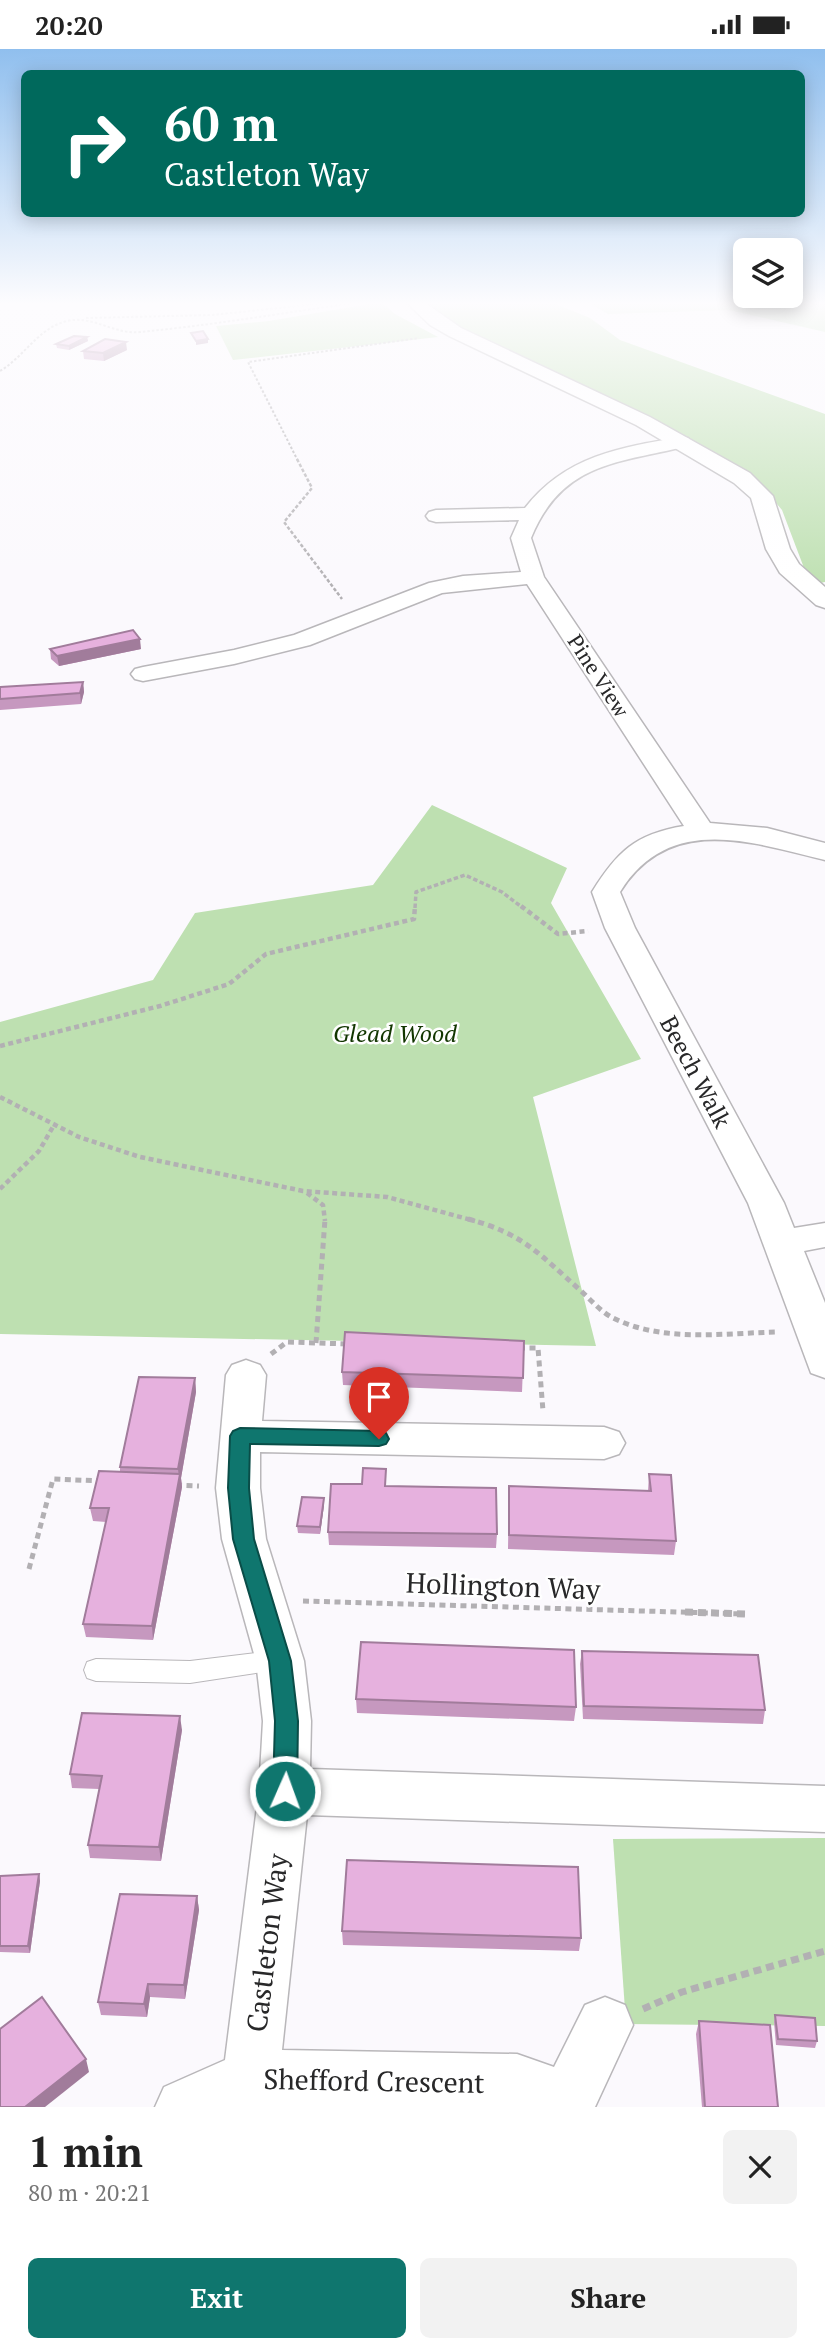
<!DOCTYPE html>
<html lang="en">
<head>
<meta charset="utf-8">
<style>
	:root { --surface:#fff; --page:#f2f2f2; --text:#222; --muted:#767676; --accent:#0f766e }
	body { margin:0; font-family:"PT Serif",serif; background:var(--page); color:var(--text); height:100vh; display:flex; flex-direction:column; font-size:26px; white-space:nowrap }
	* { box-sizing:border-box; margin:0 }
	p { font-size:23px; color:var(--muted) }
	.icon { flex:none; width:38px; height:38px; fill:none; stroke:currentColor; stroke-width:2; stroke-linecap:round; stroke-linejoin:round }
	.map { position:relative; height:2058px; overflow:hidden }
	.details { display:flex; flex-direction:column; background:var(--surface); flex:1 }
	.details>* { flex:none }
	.hud { position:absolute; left:21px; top:21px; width:784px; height:147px; border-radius:10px; box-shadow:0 4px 18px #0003; background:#00695c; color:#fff; overflow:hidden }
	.tools { position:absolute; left:733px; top:189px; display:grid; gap:14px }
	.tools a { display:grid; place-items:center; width:70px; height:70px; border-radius:10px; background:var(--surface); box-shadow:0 4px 18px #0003; font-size:35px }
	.pin { position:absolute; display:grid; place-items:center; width:60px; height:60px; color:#fff; margin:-72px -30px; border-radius:50% 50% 50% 0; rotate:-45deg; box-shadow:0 0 7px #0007 }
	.pin .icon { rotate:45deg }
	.me { position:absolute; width:77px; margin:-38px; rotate:2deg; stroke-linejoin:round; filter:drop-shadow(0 0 5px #0008) }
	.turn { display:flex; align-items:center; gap:24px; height:147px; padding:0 28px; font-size:32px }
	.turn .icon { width:91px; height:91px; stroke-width:2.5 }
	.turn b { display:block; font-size:49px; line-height:60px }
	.round { display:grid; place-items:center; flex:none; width:74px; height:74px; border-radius:10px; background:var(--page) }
	.headline { display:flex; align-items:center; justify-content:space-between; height:119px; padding:0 28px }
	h1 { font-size:42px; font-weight:800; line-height:52px }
	.action { display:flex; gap:14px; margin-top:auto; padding:14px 28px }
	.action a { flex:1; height:80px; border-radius:10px; background:var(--accent); color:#fff; font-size:28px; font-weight:800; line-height:80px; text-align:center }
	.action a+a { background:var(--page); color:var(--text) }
	.status { display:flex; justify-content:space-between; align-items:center; height:49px; padding:0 35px; background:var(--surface); direction:ltr }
	.status svg { height:19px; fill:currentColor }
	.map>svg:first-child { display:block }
	.green { fill:#bee0b1 }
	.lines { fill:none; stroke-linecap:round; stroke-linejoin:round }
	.service-casing { stroke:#b9b7ba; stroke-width:2 }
	.minor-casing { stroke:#b9b7ba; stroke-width:3 }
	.primary-casing { stroke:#b9b7ba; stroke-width:3 }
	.path-far5 { stroke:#b2b0b3; stroke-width:2; stroke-dasharray:2.5 2; stroke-linecap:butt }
	.path-far4 { stroke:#b2b0b3; stroke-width:2.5; stroke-dasharray:3.5 2; stroke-linecap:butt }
	.path-far3 { stroke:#b2b0b3; stroke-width:3.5; stroke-dasharray:4.5 2.5; stroke-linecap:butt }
	.path-far2 { stroke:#b2b0b3; stroke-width:4.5; stroke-dasharray:5 3.5; stroke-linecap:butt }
	.path-far1 { stroke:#b2b0b3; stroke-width:5; stroke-dasharray:6 4.5; stroke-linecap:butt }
	.path { stroke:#b2b0b3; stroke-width:7; stroke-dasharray:8 5; stroke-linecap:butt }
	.service { fill:#fff; fill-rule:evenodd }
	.minor { fill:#fff; fill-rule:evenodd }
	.primary { fill:#fff; fill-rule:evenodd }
	.wall { fill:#c698bf }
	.shaded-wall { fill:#a17c9b }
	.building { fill:#e6b1de; stroke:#a17c9b; stroke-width:2 }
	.route { fill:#0f766e; stroke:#0a4d48; stroke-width:2 }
	.labels { text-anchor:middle; stroke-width:5; stroke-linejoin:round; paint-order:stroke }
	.far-street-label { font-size:21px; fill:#282829; stroke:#fff }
	.park-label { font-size:24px; font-style:italic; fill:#123600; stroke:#fff }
	.street-label { font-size:24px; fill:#282829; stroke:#fff }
	.near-street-label { font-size:28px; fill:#282829; stroke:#fff }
</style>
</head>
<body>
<div class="status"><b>20:20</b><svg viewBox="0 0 49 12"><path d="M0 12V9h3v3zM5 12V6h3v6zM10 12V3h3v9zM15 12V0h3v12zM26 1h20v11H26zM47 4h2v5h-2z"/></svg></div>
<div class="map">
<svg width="825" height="2058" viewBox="0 0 825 2058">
	<rect width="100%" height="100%" fill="#fbf9fd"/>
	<g class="green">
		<path d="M381,253L395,265L438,288L233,311L216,277L269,272Z"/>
		<path d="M420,253H551L590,269L620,291L825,365V533L820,534L804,519L782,461L754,428L717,405L442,273Z"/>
		<path d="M587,253H825V283L729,261L608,265Z"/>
		<path d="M432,756L567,819L551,854L641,1010L533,1048L596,1297L0,1285V973L153,931L195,864L373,836Z"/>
		<path d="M825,1789V1977L626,1975L613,1790Z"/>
	</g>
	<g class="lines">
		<defs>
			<path id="service" d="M280,1601L289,1605L292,1612L289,1619L190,1634L96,1632L87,1629L84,1621L87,1613L96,1610L190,1612Z"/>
			<g id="minor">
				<path d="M682,388L688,389L691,393L688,397C618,414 562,413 531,489L544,528L710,774L767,779L825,794V811C751,793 669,764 620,843L635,879L784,1154L794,1179L825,1174V1198L804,1202L825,1254V1329L811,1324L748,1154L605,879L592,843C617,803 635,785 684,777L527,535L442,544L310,596L234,615L143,632L135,630L131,625L135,620L143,618L234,601L294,586L429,534L463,527L521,523L511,489L519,471L436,473L429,471L426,467L429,463L436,461L525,459C565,407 621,398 682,388Z"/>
				<path d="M246,1311L260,1316L266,1326L262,1372L604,1378L619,1383L625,1394L619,1405L604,1410L260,1403V1439L266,1490L304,1612L311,1672L310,1720L825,1737V1783L307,1766L282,2001L517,2005L554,2018L585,1956L605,1948L625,1956L633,1976L595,2058H155L164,2038L225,2011L259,1742L263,1672L256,1612L222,1490L216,1439L226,1326L232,1316Z"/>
			</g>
			<path id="primary" d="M406,253H424L461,279L650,368L750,424L773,447L790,500L799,515L825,538V559L816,556L780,524L766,500L751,449L734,434L636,376L449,287L430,276Z"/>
		</defs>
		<use href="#service" class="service-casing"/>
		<use href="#minor" class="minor-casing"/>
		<use href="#primary" class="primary-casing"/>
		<g class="path-far5">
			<path d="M86,269L212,266L335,253"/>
			<path d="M0,322C24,308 38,279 67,272C93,266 115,286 140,283C214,276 288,263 362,253"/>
			<path d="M298,412L248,313L419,289"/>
		</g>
		<path class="path-far4" d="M297,410L312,439L284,473L342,550"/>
		<path class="path-far3" d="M415,859L416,843L465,826L502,843L523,859"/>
		<g class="path-far2">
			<path d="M521,857L558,885L588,882"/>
			<path d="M0,997L160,957L229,935L266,905L414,870L415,857"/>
			<path d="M0,1048L79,1088L140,1108L303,1142L387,1148L475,1172"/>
			<path d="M0,1140L39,1102L54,1076"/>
			<path d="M307,1144L323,1156L325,1172"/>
		</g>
		<g class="path-far1">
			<path d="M468,1170C524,1185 539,1205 580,1241C590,1250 601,1263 613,1269C664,1294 723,1284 778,1283"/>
			<path d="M316,1294L325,1170"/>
			<path d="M519,1299H538L543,1362"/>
			<path d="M271,1305L287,1293L349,1295"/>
			<path d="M176,1436L199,1437"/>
			<path d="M29,1520L53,1430L101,1432"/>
			<path d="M303,1552L745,1565"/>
		</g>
		<g class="path">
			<path d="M685,1563L745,1565"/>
			<path d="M643,1960L682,1943L825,1902"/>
		</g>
		<use href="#service" class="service"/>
		<use href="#minor" class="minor"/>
		<use href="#primary" class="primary"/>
	</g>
	<g class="wall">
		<path d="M87,288L88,292L69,301L57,299L56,295Z"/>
		<path d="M127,301L104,312L84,310L83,302Z"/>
		<path d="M50,600H141L59,617L51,610Z"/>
		<path d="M83,633L84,643L81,655L0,661V638Z"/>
		<path d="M524,1292L522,1343L343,1336L342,1323Z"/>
		<path d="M195,1329L196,1343L181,1429L182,1438L153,1591L86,1588L83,1575L106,1473L93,1472L90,1459L120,1423V1418Z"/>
		<path d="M649,1425L676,1492L674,1506L508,1500L509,1437L648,1442Z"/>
		<path d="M386,1437L497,1485L496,1499L329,1496L328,1483Z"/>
		<path d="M324,1449V1456L320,1485L298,1484L297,1477Z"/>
		<path d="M582,1602L765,1661L763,1675L583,1670L580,1615Z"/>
		<path d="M356,1650L576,1658L574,1672L357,1664Z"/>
		<path d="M182,1681L161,1812L90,1809L88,1796L99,1740L72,1739L70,1725Z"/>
		<path d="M39,1825L40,1832L30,1904L0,1903V1827Z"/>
		<path d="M197,1847L199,1861L185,1950L150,1948L147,1968L101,1966L98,1953Z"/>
		<path d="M342,1882L581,1889L579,1902L343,1896Z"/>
		<path d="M775,1966L817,1992L815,1999L776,1996L774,1973Z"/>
		<path d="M699,1972L778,2058H702L696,1985Z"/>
	</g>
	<g class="shaded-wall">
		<path d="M87,288L88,292L69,301V297Z"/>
		<path d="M208,290V294L196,296V292Z"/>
		<path d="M126,293L127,301L104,312L103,304Z"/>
		<path d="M140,590L141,600L59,617L57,607Z"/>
		<path d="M83,633L84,643L81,655L80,644Z"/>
		<path d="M195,1329L196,1343L181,1429L182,1438L153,1591L152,1577L179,1429L178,1420Z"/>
		<path d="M324,1449V1456L320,1485V1478Z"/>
		<path d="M180,1667L182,1681L161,1812L159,1798Z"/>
		<path d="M39,1825L40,1832L30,1904L28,1897Z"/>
		<path d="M197,1847L199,1861L185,1950L184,1936Z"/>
		<path d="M148,1935L150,1948L147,1968L144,1955Z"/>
		<path d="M86,2010L89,2023L45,2058H25Z"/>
	</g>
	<g class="building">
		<path d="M203,282L208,290L196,292L191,284Z"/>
		<path d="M74,287L87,288L69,297L56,295Z"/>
		<path d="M105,290L126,293L103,304L83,302Z"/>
		<path d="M133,581L140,590L57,607L50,600Z"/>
		<path d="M83,633L80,644L0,650V638Z"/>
		<path d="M345,1283L524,1292L523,1329L342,1323Z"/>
		<path d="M139,1328L195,1329L178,1420L120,1418Z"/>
		<path d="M363,1419L386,1420L385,1437L496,1439L497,1485L328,1483L331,1435H362Z"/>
		<path d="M99,1422L180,1425L152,1577L83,1575L109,1459H90Z"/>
		<path d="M649,1425L671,1426L676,1492L509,1486V1437L651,1442Z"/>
		<path d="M302,1448L324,1449L320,1478L297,1477Z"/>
		<path d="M361,1593L574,1601L576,1658L356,1650Z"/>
		<path d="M582,1602L758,1606L765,1661L584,1657Z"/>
		<path d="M82,1664L180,1667L159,1798L88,1796L102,1727L70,1725Z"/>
		<path d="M347,1811L578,1818L581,1889L342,1882Z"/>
		<path d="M39,1825L28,1897H0V1827Z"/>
		<path d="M120,1845L197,1847L184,1936L148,1935L144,1955L98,1953Z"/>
		<path d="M42,1948L86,2010L25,2058H0V1980Z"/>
		<path d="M775,1966L815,1969L817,1992L778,1990Z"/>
		<path d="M699,1972L770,1976L778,2058H705Z"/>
	</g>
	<linearGradient id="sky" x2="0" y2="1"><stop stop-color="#90bfee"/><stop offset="0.47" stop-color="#fdfcfe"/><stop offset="1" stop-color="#fdfcfe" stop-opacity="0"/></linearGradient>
	<rect width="825" height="541" fill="url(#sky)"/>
	<path class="route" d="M240,1379L379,1382L386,1384L389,1390L386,1395L379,1397L250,1395L249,1439L254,1490L291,1612L298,1672L297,1742L293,1750L285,1753L276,1750L273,1742L275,1672L269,1612L233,1490L228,1439L230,1387L233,1382Z"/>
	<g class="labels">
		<g class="far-street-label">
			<text transform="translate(598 627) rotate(57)" y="7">Pine View</text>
		</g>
		<g class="park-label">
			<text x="395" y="993">Glead Wood</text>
		</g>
		<g class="street-label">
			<text transform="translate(695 1023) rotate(62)" y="8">Beech Walk</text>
		</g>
		<g class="near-street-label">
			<text transform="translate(503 1537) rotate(2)" y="10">Hollington Way</text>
			<text transform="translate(267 1894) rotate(-83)" y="10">Castleton Way</text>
			<text transform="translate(374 2032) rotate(1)" y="10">Shefford Crescent</text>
		</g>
	</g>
</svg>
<div class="tools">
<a><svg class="icon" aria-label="layers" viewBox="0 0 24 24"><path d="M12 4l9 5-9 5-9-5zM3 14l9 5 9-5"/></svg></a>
</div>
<div class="pin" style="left:379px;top:1390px;background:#d93025"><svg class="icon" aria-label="arrive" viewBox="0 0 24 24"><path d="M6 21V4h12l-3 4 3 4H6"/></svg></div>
<svg class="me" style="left:285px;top:1742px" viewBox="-20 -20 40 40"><circle r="17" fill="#0f766e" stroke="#fff" stroke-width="3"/><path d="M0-11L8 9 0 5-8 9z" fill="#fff"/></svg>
<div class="hud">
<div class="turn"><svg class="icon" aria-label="right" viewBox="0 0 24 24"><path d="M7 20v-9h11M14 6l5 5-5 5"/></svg><div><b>60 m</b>Castleton Way</div></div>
</div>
</div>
<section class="details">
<div class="headline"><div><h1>1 min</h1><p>80 m · 20:21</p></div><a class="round"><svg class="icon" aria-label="close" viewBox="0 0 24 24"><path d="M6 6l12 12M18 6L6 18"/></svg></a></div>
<div class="action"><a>Exit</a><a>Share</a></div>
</section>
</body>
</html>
